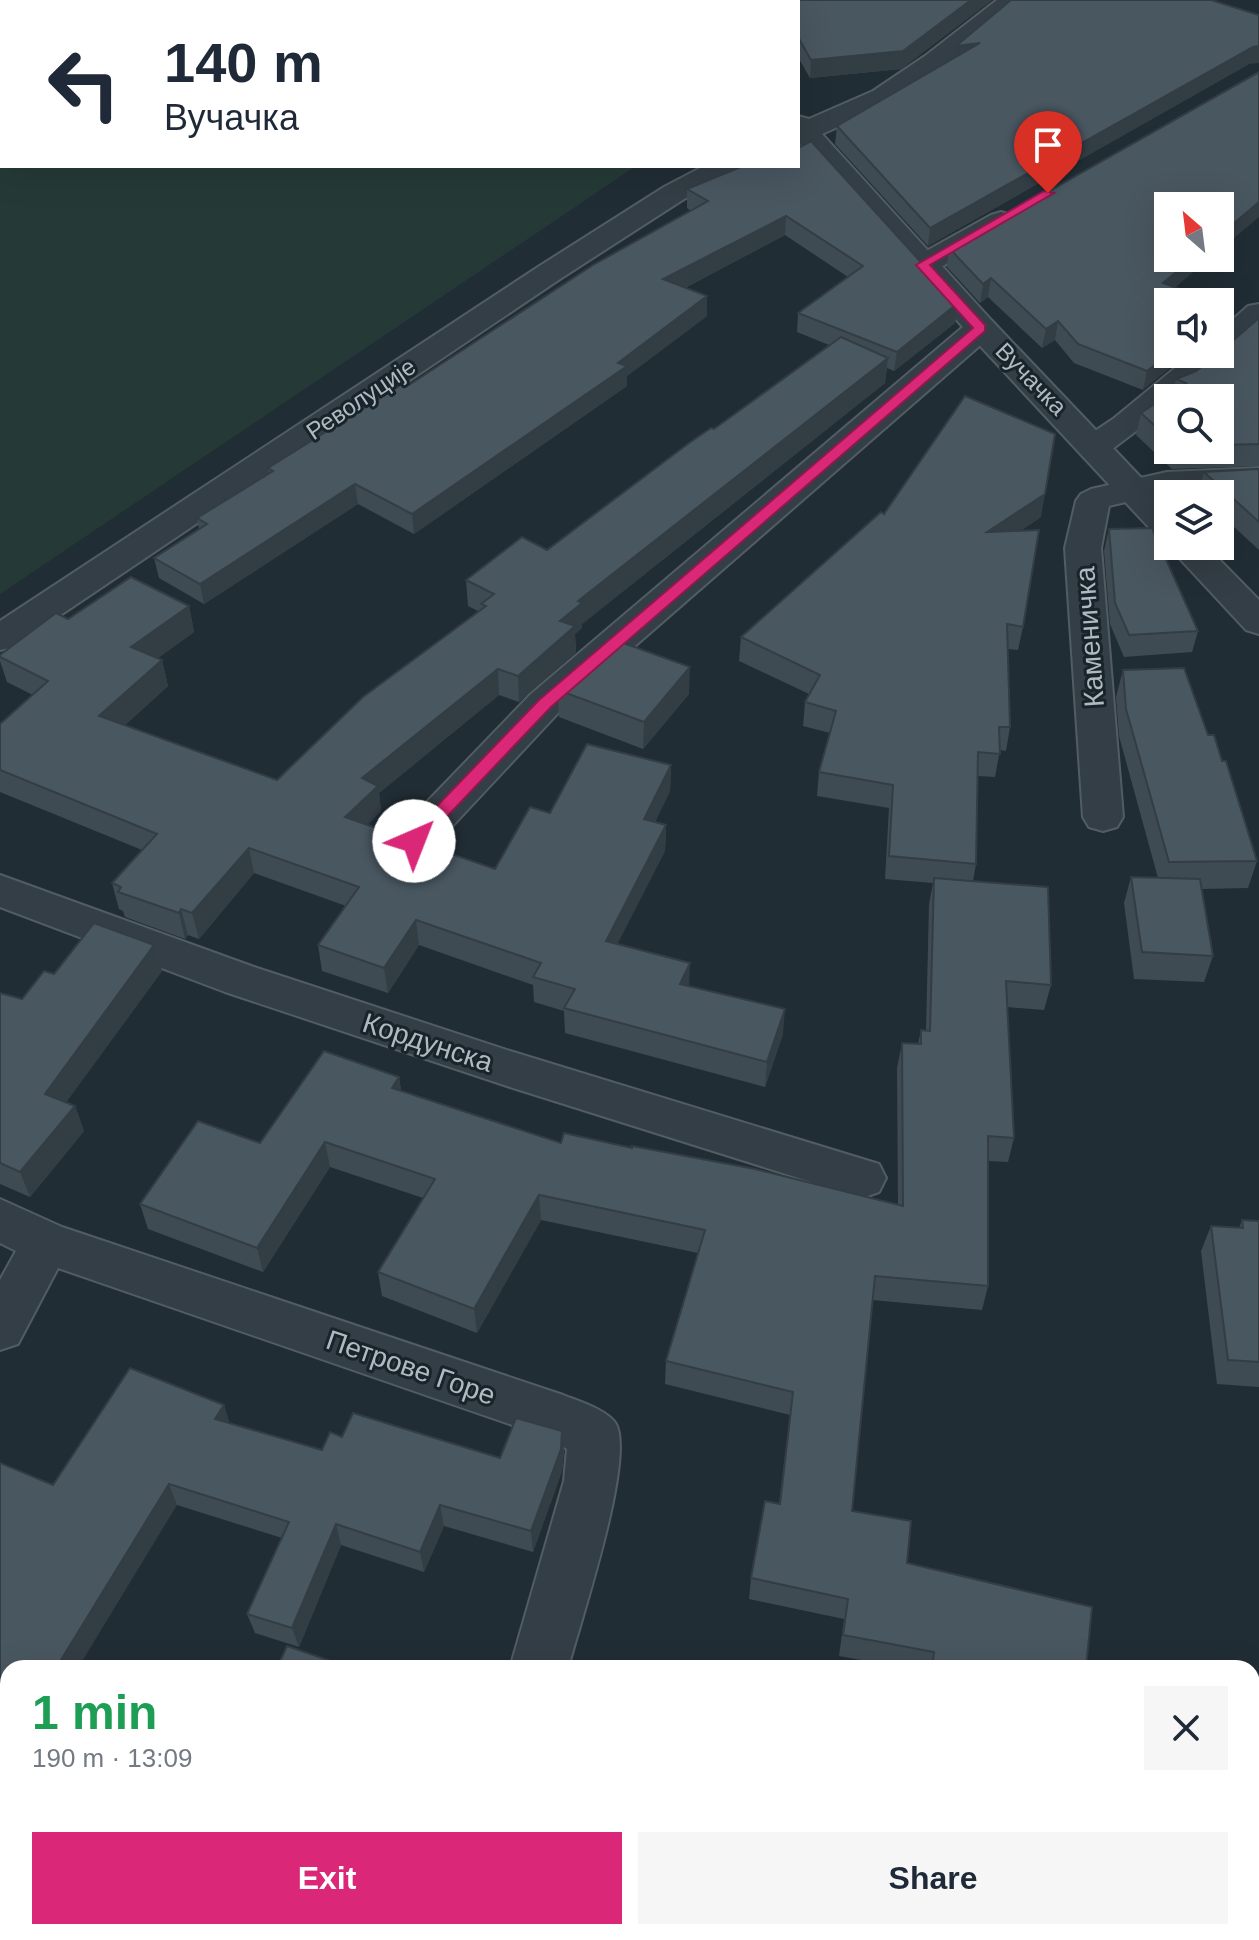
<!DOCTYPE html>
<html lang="en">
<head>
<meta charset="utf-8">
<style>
	:root { --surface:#fff; --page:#f6f6f7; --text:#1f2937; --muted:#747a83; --accent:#db2777 }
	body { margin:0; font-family:Arial,sans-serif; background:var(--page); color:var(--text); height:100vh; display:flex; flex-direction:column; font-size:30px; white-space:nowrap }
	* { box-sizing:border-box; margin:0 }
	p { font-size:26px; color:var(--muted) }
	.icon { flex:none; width:44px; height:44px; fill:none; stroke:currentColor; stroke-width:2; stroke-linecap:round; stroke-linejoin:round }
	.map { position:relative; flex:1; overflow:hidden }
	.panel { position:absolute; left:0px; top:1660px; width:1260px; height:280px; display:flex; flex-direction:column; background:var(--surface); border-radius:24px 24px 0 0; box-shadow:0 8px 32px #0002 }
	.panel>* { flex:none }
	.banner { position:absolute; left:0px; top:0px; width:800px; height:168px; box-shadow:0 8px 32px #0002; background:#fff; color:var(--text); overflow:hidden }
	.needle { width:52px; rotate:332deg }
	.controls { position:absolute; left:1154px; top:192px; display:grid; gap:16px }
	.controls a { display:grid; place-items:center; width:80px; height:80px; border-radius:0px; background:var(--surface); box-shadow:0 8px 32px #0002; font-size:40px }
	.pin { position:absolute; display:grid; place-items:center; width:68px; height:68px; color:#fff; margin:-82px -34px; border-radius:50% 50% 50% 0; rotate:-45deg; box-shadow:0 0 8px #0007 }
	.pin .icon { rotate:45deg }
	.me { position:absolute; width:88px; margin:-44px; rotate:44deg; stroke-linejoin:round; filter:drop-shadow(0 0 6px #0008) }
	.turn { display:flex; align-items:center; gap:28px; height:168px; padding:0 32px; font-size:36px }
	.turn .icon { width:104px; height:104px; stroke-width:2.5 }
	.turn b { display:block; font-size:56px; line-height:68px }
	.round { display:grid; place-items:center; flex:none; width:84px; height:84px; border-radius:0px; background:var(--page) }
	.headline { display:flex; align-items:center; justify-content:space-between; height:136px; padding:0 32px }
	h1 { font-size:48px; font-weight:700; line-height:60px; color:#1e9e55 }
	.primary-button { display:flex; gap:16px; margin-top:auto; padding:16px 32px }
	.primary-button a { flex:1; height:92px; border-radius:0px; background:var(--accent); color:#fff; font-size:32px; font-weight:700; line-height:92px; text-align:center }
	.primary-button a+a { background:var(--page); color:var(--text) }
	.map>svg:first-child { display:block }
	.green { fill:#253a37 }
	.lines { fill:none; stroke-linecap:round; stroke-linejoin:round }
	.minor-casing { stroke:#515c63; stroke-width:4 }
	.tertiary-casing { stroke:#515c63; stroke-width:4 }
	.minor { fill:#343e46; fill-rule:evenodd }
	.tertiary { fill:#343e46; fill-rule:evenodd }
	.wall { fill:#3f4b53; fill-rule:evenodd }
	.shaded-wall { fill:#333d44 }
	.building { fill:#495761; stroke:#333d44; stroke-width:2 }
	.route { fill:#db2777; stroke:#8e194d; stroke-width:2 }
	.labels { text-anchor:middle; stroke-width:6; stroke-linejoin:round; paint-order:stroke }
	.far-street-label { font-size:24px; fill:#aeb9c2; stroke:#19232a }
	.street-label { font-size:28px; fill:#aeb9c2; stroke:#19232a }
</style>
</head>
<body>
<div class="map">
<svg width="1259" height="1940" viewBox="0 0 1259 1940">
	<rect width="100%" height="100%" fill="#212d35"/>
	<path class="green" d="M0,0H689L690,2H2V166H636L0,594Z"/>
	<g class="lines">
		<defs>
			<g id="minor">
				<path d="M1001,212L1011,215L1016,221L1011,227L934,271L923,274L912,271L908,265L912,259L991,215Z"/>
				<path d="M1259,304V329C1240,346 1191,398 1168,398V407L1107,453L1095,456L1083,453L1078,446L1083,439L1113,419L1192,354H1220V331L1248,306Z"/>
				<path d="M981,319L992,321L997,328L992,335L559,712L429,851L414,856L399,851L393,841L399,831L531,694L970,321Z"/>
				<path d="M1259,468V488L1167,492L1109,506L1101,548L1123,817L1117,827L1103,831L1089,827L1083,817L1065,548L1076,501L1081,494L1091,489L1167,472Z"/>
				<path d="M0,875L257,968L510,1051L879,1164L886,1178L879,1192L862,1198L510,1087L225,992L0,907Z"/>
				<path d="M0,1199L62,1227L563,1395C578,1401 608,1410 616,1424C635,1460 580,1622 568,1668H510L564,1481L567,1449L547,1437L58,1268L18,1344L0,1350V1280L16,1251L0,1243Z"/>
				<path d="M1252,1922L1259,1940H1181L1179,1936L1181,1932H1252Z"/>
				<path d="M435,1932H497L496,1940H432Z"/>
			</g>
			<g id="tertiary">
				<path d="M707,0H732L733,2H708Z"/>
				<path d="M997,0H1025L943,68L891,103L822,134L992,321L1168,506V538L1156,535L970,335L798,142V116L809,119L873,91L925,56Z"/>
				<path d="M704,166H740L736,172L684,199L560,279L13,647L0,650V621L538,267L664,187Z"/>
				<path d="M1168,546H1206L1259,600V634L1246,630Z"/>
			</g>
		</defs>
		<use href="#minor" class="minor-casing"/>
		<use href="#tertiary" class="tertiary-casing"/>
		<use href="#minor" class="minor"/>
		<use href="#tertiary" class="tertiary"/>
	</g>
	<g class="wall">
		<path d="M765,0H992L901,69L810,78L798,57V2H766Z"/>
		<path d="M956,46L1249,64L928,246L835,144L837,126L954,58Z"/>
		<path d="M743,166L958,303L955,323L894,371L887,368L885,383L582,624V628L575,634L576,652L519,702L499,695L379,793L381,811L367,825L495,869L550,813L671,765L670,791L655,822L666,825L665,851L617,944L689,986L783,1034L765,1087L565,1033L564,1011L534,1002L533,985L419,945L388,993L322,971L318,945L346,906L254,873L199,939L188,935L185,939L125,917L123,911L119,909L112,883L142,850L0,792V724L33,695L7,682L0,661V655L68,619L189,606L194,632L158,658L162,660L168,686L124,726L277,780L478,611L468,606L466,580L547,550L829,345L797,332L798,313L848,277L785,235L685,288L707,296V316L627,376V386L414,534L358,504L204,604L159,578L154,558L199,529L197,518L269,473L268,468L409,385L691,211L687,208V189Z"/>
		<path d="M949,248L1176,287L1143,390L1074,363L1055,340L1042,348L988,297L980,303L947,267Z"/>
		<path d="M1259,318V466L1172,469L1136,435L1141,413L1173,392L1176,379L1196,371L1218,354ZM1168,398H1220V450H1168Z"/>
		<path d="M1259,469V550L1220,514V494H1198L1204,472Z"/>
		<path d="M884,514L1041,517L1020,531L1023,627L1018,650L1008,649L1010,727L1006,751L1000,750L995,777L978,776L976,864L973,881L1051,985L1044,1010L1007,1007L1014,1138L1008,1162L988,1161V1286L982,1310L872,1300L852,1511L907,1563L1086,1668H906L839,1656L844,1619L749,1599L751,1578L779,1504L790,1415L665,1384L666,1361L698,1253L541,1220L477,1333L382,1296L378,1272L423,1198L330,1167L263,1272L148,1229L140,1204L260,1143L399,1077L401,1091L561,1143L632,1148L898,1205L897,1068L902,1043L918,1044L921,1030L926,1031L929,904L933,883L885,879L889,808L817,796L819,772L830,733L803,726L805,702L809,694L739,661L741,637Z"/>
		<path d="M1109,529L1198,631L1192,652L1124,657L1110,624L1104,551Z"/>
		<path d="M1123,670L1208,735L1222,761L1257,861L1248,888L1202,889L1213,956L1204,982L1134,979L1124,903L1131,877L1158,878L1119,736L1116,697Z"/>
		<path d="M558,690L689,694L643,749L559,717Z"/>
		<path d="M154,945L162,971L66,1102L75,1106L84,1131L30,1197L0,1184V993L22,999L54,974Z"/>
		<path d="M1242,1220L1259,1221V1387L1217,1384L1201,1251L1211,1226L1239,1228Z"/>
		<path d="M224,1405L229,1423L322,1450L342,1437L500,1458L562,1431L564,1453L562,1471L533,1552L444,1526L424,1572L341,1545L299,1647L255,1633L247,1614L282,1538L177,1505L8,1668V1855L0,1852V1463L53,1485Z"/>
		<path d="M952,1932H1050L1078,1940H951Z"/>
	</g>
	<g class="shaded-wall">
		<path d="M971,0H992L901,69L810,78L811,60Z"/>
		<path d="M980,43L953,63L956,46Z"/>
		<path d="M1259,46V63L1249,64L928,246L930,228L1253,47Z"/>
		<path d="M1259,202V217L1220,250V235Z"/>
		<path d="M786,216L785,235L663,299V279Z"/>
		<path d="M1193,258H1210L1159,301L1163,283Z"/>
		<path d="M991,278L988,297L980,303L983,284Z"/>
		<path d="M707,296V316L627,376V386L414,534L412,514Z"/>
		<path d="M958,303L955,323L894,371L897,352Z"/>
		<path d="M1227,306L1222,325V312Z"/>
		<path d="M1058,321L1055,340L1042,348L1046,329Z"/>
		<path d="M1169,354H1187L1143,390L1147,371Z"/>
		<path d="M888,358L885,383L582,624V628L575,634L576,652L519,702L518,676L560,621L578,601Z"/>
		<path d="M355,484L358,504L204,604L200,584Z"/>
		<path d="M1045,494L1041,517L983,555L987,532Z"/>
		<path d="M189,606L194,632L137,673L131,647Z"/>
		<path d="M162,660L168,686L106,742L99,716Z"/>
		<path d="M690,667L689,694L643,749L644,722Z"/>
		<path d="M498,669L499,695L379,793L381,811L349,843L345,817L362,778Z"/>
		<path d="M671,765L670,791L644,845V819Z"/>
		<path d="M666,825L665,851L606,966V941Z"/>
		<path d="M249,848L254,873L199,939L192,913Z"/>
		<path d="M181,909L188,935L185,939L179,913Z"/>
		<path d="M416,920L419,945L388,993L384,968Z"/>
		<path d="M154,945L162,971L54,1119L45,1094Z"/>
		<path d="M690,963L689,989L680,984Z"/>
		<path d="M785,1009L783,1034L765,1087L767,1062Z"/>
		<path d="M399,1077L403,1102L392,1088Z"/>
		<path d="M75,1106L84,1131L30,1197L20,1172Z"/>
		<path d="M325,1142L330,1167L263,1272L257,1248Z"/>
		<path d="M539,1195L541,1220L477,1333L474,1309Z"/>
		<path d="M224,1405L231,1427L215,1419Z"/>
		<path d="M562,1431L564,1453L562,1471L533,1552L531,1531Z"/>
		<path d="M169,1484L177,1505L78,1668H56Z"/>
		<path d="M440,1505L444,1526L424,1572L420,1552Z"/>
		<path d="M336,1524L341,1545L299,1647L292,1628Z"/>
	</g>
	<g class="building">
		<path d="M776,0H971L903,51L811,60L798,37V2H777Z"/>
		<path d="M1011,0H1211L1259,15V46L1253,47L930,228L837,126L980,43L956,46Z"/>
		<path d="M1259,72V202L1220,235V206H1168V258H1193L1163,283L1215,302H1168L1169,354L1147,371L1078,344L1058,321L1046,329L991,278L983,284L949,248Z"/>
		<path d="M811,141L958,303L897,352L798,313L863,266L786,216L663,279L707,296L618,363L627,366L412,514L355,484L200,584L154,558L207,524L197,518L273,471L268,468L404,383L409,385L593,265L708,201L687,189L743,166H798V148Z"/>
		<path d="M1220,304L1227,306L1222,312V332H1220Z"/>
		<path d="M1259,318V444L1220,445V398H1168V438L1141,413L1186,383L1176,379L1196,371L1218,354H1220V352Z"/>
		<path d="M841,337L888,358L578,601L582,603L560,621L575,626L518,676L498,669L362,778L378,786L345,817L495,869L530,807L550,813L587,744L671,765L644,819L666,825L606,941L690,963L680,984L785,1009L767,1062L564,1008L575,989L533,977L541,963L416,920L384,968L318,945L359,887L249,848L192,913L181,909L179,913L118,892L121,887L112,883L157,834L0,770V724L48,681L0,657V655L56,613L68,619L131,577L189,606L131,647L162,660L99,716L277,780L363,697L486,606L481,604L494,594L466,580L522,537L547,550L689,443L711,428L714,429Z"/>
		<path d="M965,396L1055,434L1045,494L987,532L1039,530L1023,627L1007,624L1010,727H999L1000,754L978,752L976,864L889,856L893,785L819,772L836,711L805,702L820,675L741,637L881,512L884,514Z"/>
		<path d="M1259,469V522L1204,472Z"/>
		<path d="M1152,528L1198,631L1129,635L1115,603L1109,529Z"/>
		<path d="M615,640L690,667L644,722L558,690Z"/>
		<path d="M1184,668L1208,735H1214L1222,761H1226L1257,861L1169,862L1126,709L1123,670Z"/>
		<path d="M1131,877L1200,879L1213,956L1142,952Z"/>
		<path d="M934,878L1048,887L1051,985L1006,981L1014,1138L988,1136V1286L875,1276L852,1511L911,1521L907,1563L1092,1607L1086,1668H932L934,1652L843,1635L848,1599L751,1578L765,1501L780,1504L793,1392L666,1361L705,1230L539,1195L474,1309L378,1272L435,1179L325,1142L257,1248L140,1204L198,1121L260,1143L324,1051L399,1077L392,1088L561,1143L564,1133L632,1148V1146L755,1169L903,1206L902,1043L921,1044V1030L930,1031Z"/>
		<path d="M94,923L154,945L45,1094L75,1106L20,1172L0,1163V993L22,999L44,971L54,974Z"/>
		<path d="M1242,1220L1259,1221V1362L1228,1360L1211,1226L1243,1228Z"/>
		<path d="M130,1368L224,1405L215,1419L322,1450L330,1432L342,1437L353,1413L500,1458L516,1418L562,1431L561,1449L531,1531L440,1505L420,1552L336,1524L292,1628L247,1614L289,1522L169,1484L56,1668H8V1844L0,1841V1463L53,1485Z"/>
		<path d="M287,1646L351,1668H277Z"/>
		<path d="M957,1932H1050L1078,1940H956Z"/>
	</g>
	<path class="route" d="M1044,191L1054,193L930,265L985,325V331L551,707L420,845H408L405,841L408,836L539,700L973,328L916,265Z"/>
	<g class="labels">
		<g class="far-street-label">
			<text transform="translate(1031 379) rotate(46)" y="8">Вучачка</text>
			<text transform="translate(361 399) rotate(-34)" y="8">Револуције</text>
		</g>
		<g class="street-label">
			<text transform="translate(1089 637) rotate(-94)" y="10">Каменичка</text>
			<text transform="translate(428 1042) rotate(18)" y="10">Кордунска</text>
			<text transform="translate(411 1367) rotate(19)" y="10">Петрове Горе</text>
		</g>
	</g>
</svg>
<div class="controls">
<a><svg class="needle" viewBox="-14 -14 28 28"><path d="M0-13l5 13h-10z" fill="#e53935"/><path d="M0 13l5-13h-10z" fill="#747a83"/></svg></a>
<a><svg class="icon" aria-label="sound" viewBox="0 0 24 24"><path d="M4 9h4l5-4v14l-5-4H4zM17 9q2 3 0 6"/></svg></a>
<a><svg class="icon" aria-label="search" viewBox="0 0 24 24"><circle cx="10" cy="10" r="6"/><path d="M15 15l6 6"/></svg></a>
<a><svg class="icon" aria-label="layers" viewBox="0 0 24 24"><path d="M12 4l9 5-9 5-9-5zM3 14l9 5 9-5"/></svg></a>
</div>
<div class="pin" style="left:1048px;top:193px;background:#d93025"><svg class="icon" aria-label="arrive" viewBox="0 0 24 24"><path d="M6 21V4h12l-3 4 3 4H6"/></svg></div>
<svg class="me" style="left:414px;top:841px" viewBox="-20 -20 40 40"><circle r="19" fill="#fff"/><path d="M0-13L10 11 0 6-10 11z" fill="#db2777"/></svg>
<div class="banner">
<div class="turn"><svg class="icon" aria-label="left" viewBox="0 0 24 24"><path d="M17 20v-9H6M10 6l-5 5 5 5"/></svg><div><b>140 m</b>Вучачка</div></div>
</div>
<section class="panel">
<div class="headline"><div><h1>1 min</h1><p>190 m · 13:09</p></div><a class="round"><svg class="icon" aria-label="close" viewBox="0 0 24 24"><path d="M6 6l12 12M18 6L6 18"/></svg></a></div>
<div class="primary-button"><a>Exit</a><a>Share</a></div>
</section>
</div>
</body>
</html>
